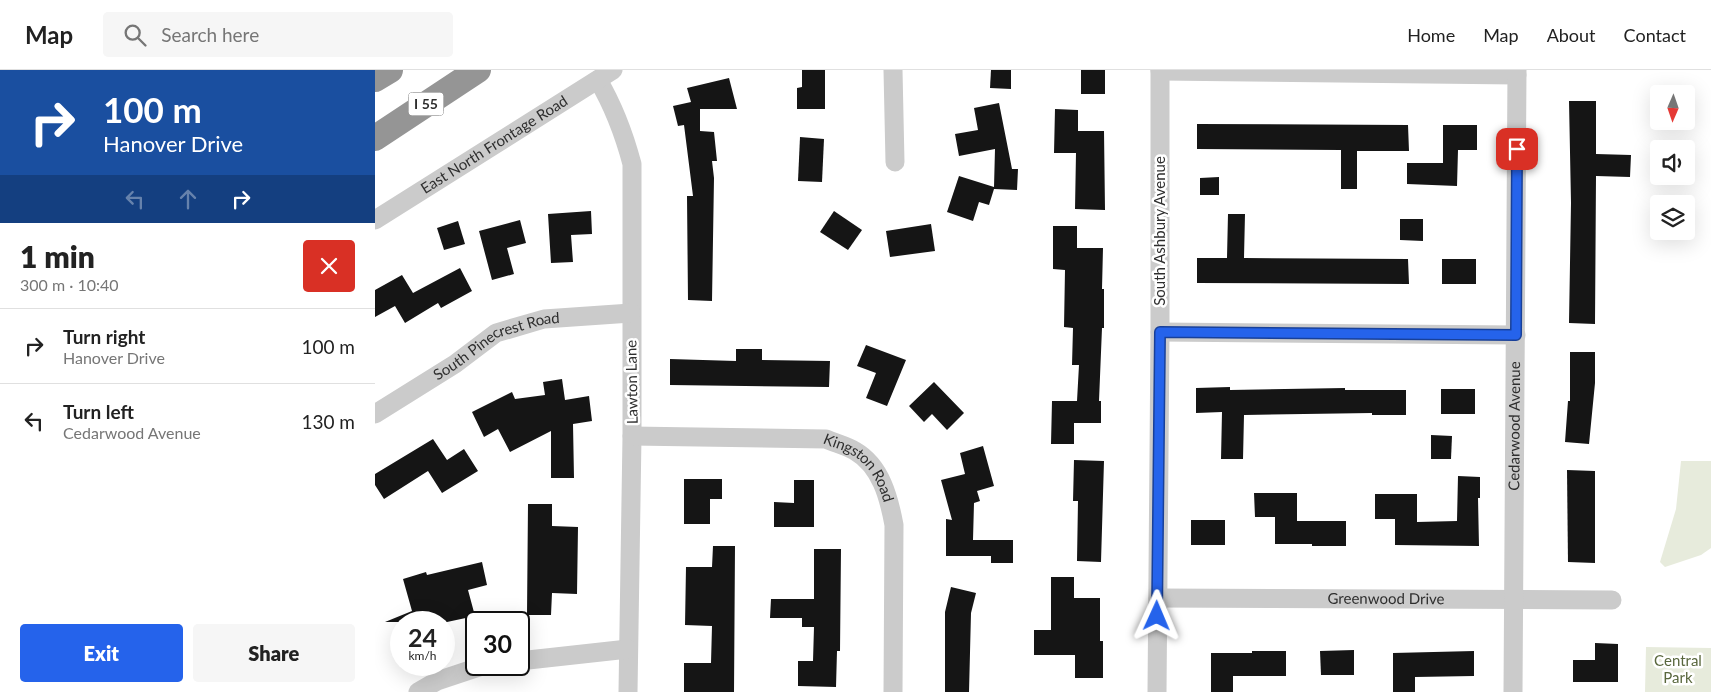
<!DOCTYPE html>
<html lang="en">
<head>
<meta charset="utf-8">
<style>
	:root { --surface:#fff; --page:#f6f6f6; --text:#222; --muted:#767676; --line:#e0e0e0; --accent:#2563eb }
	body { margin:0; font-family:Lato,sans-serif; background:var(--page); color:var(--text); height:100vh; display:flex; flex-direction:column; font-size:19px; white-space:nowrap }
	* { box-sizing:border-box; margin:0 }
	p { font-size:16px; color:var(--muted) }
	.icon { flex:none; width:28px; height:28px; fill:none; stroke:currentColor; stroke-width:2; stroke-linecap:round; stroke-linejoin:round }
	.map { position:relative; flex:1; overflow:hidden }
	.side { display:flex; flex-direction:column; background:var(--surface); width:375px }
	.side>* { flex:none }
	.top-card { background:#1a4fa0; color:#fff; overflow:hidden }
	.needle { width:32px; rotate:182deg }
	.tools { position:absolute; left:1275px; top:15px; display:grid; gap:10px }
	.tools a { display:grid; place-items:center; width:45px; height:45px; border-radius:5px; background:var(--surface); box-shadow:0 5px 20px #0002; font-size:25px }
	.speed { position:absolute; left:15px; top:541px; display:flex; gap:10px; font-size:25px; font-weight:700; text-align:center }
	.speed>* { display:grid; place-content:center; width:65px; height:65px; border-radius:50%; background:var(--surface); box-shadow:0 5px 20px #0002; line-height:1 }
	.speed small { font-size:12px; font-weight:400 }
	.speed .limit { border:2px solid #111; border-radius:8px; background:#fff; color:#111 }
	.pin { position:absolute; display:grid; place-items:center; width:42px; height:42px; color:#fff; margin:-21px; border-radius:10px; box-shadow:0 2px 8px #0006 }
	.me { position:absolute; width:55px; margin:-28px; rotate:1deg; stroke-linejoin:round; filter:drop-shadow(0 0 4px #0008) }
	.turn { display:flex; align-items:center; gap:18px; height:105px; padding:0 20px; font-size:22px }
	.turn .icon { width:65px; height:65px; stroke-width:2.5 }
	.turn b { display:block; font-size:35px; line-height:42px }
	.lanes { display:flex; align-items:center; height:48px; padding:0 20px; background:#0003; justify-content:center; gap:25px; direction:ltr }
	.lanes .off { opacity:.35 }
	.round { display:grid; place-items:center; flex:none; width:52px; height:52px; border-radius:5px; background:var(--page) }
	.head { display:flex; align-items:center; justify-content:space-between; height:85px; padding:0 20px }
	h1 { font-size:30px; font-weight:800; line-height:38px }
	.action { display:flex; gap:10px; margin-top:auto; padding:10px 20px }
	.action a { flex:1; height:58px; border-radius:5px; background:var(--accent); color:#fff; font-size:20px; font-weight:800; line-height:58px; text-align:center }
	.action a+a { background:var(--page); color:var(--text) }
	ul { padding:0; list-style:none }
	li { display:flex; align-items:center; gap:15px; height:75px; padding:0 20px; border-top:1px solid var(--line) }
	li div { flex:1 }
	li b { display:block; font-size:19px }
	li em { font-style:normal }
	header { display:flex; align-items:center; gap:30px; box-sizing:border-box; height:70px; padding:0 25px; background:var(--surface); border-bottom:1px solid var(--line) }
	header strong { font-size:24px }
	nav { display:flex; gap:28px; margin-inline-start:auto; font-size:18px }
	.search { width:350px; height:45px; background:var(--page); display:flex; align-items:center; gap:12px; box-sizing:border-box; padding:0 18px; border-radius:5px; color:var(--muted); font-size:19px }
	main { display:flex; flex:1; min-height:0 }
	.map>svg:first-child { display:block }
	.green { fill:#e7ebdc }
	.building { fill:#151515 }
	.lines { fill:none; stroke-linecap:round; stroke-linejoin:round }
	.minor { stroke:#cbcbcb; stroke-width:19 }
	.highway { stroke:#959595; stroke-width:26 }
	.route-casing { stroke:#184099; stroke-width:12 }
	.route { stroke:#2563eb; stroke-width:9 }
	.labels { text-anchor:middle; stroke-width:5; stroke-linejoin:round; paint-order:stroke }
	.shield { fill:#fff; stroke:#6d6d6d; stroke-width:1 }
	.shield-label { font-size:14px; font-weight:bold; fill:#2e2e2e }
	.street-label { font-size:15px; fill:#2e2e2e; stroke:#fff }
	.park-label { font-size:15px; fill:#59673d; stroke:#fff }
</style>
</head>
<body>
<header>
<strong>Map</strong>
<div class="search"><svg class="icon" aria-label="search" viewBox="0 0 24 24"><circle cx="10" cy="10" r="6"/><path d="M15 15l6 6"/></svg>Search here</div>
<nav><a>Home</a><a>Map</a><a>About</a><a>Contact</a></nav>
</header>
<main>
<section class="side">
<div class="top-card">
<div class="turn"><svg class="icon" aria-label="right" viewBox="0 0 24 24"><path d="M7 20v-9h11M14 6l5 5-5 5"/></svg><div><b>100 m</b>Hanover Drive</div></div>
<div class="lanes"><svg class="icon off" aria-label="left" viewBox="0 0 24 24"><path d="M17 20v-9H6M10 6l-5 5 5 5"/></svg><svg class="icon off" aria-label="ahead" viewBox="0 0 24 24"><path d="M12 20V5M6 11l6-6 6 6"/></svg><svg class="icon" aria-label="right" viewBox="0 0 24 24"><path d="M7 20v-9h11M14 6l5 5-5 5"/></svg></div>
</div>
<div class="head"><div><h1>1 min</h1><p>300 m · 10:40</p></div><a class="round" style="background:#d93025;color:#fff"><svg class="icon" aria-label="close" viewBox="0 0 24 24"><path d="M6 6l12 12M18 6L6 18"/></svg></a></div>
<ul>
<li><svg class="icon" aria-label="right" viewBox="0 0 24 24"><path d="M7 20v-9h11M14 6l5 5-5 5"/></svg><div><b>Turn right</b><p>Hanover Drive</p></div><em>100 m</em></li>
<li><svg class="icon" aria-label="left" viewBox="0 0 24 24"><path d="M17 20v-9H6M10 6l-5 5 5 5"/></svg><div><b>Turn left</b><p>Cedarwood Avenue</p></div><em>130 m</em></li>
</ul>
<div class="action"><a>Exit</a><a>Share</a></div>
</section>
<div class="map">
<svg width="1336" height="622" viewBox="0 0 1336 622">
	<rect width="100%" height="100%" fill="#fff"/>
	<g class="green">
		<path d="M1306,391H1336V478L1326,485L1290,497L1285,492L1301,439Z"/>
		<path d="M1271,577L1336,578V622H1270Z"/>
	</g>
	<g class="building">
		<path d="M427,0H450V39H422V18L427,17Z"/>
		<path d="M616,0H636V19L615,18Z"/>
		<rect x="706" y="0" width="24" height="24"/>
		<path d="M354,8L362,39H325V61L339,62L342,91H337L339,108L337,231L313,230L312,126H318L309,55L303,56L298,36L316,32L312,18Z"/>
		<path d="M1194,31H1221V84L1256,85L1255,107L1221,106L1220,254L1194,253L1196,133Z"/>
		<path d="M624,33L637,99H643L642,120L619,119L614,135L604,132L598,151L572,142L584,106L619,117L620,79L584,86L580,64L603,60L599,38Z"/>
		<path d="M680,39L703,40V61H729L730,140L700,139L701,83H679Z"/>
		<path d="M822,54L1033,55L1034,81H982V119H966V80L822,79Z"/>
		<path d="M1068,55H1102V80H1083L1082,116L1032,114V93H1068Z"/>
		<path d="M425,67L449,69L447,112L423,111Z"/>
		<path d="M844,107V125H825V108Z"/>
		<path d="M216,141L217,164L196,165L198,192L176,193L173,144Z"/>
		<path d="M459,141L487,160L473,180L445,162Z"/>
		<path d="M853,144H870L869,188L1033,189L1034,214L822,213V188H852Z"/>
		<path d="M1025,149H1048V171L1025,170Z"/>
		<path d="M145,150L151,173L132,178L139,204L117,210L104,161Z"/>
		<path d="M83,151L90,174L69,180L62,158Z"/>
		<path d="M556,154L560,181L515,187L511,161Z"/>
		<path d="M678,156H702V178H728L727,219H729V258H727L724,331H726V353H699V374H676L677,331H702L704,295H697L698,258L689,257L690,200L678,199Z"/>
		<rect x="1067" y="189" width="34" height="25"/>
		<path d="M85,198L97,221L66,238L63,233L30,253L20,236L0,247V220L27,205L38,223Z"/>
		<path d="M491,275L531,290L512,336L491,328L501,303L482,296Z"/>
		<path d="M361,279H387V290L455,291L454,317L295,315V289L361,291Z"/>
		<path d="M1195,282H1220V313L1214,374L1190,372L1193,331H1195Z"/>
		<path d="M187,309L190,330L214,326L217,351L198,354L199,408H176V361L135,382L123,359L109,367L97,342L137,322L140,329L170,325L168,312Z"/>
		<path d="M559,312L589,343L572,360L557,344L549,352L534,336Z"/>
		<path d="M855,317V320L970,318V320H1031V345H997V343L869,345L868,389H846L847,342L821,343V318Z"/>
		<rect x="1066" y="319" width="34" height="25"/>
		<path d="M1056,365L1077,366L1076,389H1056Z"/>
		<path d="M58,369L72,390L89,379L103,401L67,423L53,401L9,429L0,415V404Z"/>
		<path d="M608,376L619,416L602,421L605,431L599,433L598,470H638V493H616V486H571V449L577,450L566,410L590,404L585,383Z"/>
		<path d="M699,390L729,391L726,492L702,491L703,431H698Z"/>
		<path d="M1192,400L1220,401V493L1193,492Z"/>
		<path d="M1083,406L1105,407V428H1103L1104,476L1020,475V449H1000V424H1042V452L1082,451Z"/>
		<path d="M309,409H347V429H335V454H309Z"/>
		<path d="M419,410H439V457H399V432L419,433Z"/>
		<path d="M879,423H922V451H971V476H937V474H900V447H880Z"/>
		<path d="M153,434H177V456L203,457L202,524L177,523L176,545H152Z"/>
		<rect x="816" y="450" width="34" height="25"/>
		<path d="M338,476H360L359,622H309V593H336L337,556L310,555L311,497H337Z"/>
		<path d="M439,479H466L465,581H462L461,617L423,616V591H438L439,557H427V548H395L396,529H439Z"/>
		<path d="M107,492L112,515L93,520L100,546L72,552H10L37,541L28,509L51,502L52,505Z"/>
		<path d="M676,507H699V528H725V571H728V608H700V585H659V560H676Z"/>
		<path d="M576,517L601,523L596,543L594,622H570V542Z"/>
		<path d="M1220,573L1243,574V612H1198V590H1220Z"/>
		<path d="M979,580V605H946L945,581Z"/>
		<path d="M877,581H911V606H858V622H836V583H877Z"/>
		<path d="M1099,581V606L1040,607V622H1018V583Z"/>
	</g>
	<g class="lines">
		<g class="minor">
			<path d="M518,0L520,92"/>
			<path d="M785,1L1142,5"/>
			<path d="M223,10C239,37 249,64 257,94V366L253,622"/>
			<path id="s1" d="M0,150L238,0"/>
			<path d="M785,262L1141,265"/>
			<path id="s2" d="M0,344L80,294L121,263L169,249L256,243"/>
			<path id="s3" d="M257,366L451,369C460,373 472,376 480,381C506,396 514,428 519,455L518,622"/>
			<path id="s4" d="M783,528L1237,530"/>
			<path d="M144,591L253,579"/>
			<path d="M43,622L62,611L110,595"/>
			<path d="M782,622L785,262V0"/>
			<path id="s5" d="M1138,622L1142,0"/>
		</g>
		<g class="highway">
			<path d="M0,9L15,0"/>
			<path d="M0,68L103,0"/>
		</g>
	</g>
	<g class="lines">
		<defs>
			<path id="route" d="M782,546L785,262L1141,265L1142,79"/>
		</defs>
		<use href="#route" class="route-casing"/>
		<use href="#route" class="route"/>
	</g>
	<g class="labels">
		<rect class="shield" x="33.5" y="22.5" width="35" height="23" rx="4"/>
		<g class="shield-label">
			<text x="51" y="39">I 55</text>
		</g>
		<g class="street-label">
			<text dy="5" stroke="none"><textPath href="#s1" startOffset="141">East North Frontage Road</textPath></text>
			<text transform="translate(785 161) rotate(-90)" y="5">South Ashbury Avenue</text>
			<text dy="5" stroke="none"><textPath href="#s2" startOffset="141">South Pinecrest Road</textPath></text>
			<text transform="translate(257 312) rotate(-91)" y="5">Lawton Lane</text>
			<text dy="5" stroke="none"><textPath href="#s5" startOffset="266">Cedarwood Avenue</textPath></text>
			<text dy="5" stroke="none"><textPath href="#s3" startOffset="240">Kingston Road</textPath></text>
			<text dy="5" stroke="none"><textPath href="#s4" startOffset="228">Greenwood Drive</textPath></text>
		</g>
		<g class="park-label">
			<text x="1303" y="596">Central<tspan x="1303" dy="17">Park</tspan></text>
		</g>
	</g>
</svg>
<div class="tools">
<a><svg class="needle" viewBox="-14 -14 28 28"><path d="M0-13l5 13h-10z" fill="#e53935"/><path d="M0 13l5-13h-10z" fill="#767676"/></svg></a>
<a><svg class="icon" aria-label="sound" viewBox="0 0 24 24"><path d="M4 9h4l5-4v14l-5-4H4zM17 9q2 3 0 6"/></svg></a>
<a><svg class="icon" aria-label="layers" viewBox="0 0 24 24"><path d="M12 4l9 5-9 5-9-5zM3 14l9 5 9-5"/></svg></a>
</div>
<div class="speed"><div>24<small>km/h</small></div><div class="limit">30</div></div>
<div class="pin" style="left:1142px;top:79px;background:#d93025"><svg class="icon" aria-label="arrive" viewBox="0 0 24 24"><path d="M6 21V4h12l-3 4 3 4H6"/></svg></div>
<svg class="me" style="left:782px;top:546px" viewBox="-20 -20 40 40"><path d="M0-17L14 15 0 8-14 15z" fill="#2563eb" stroke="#fff" stroke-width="4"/></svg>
</div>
</main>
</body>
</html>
